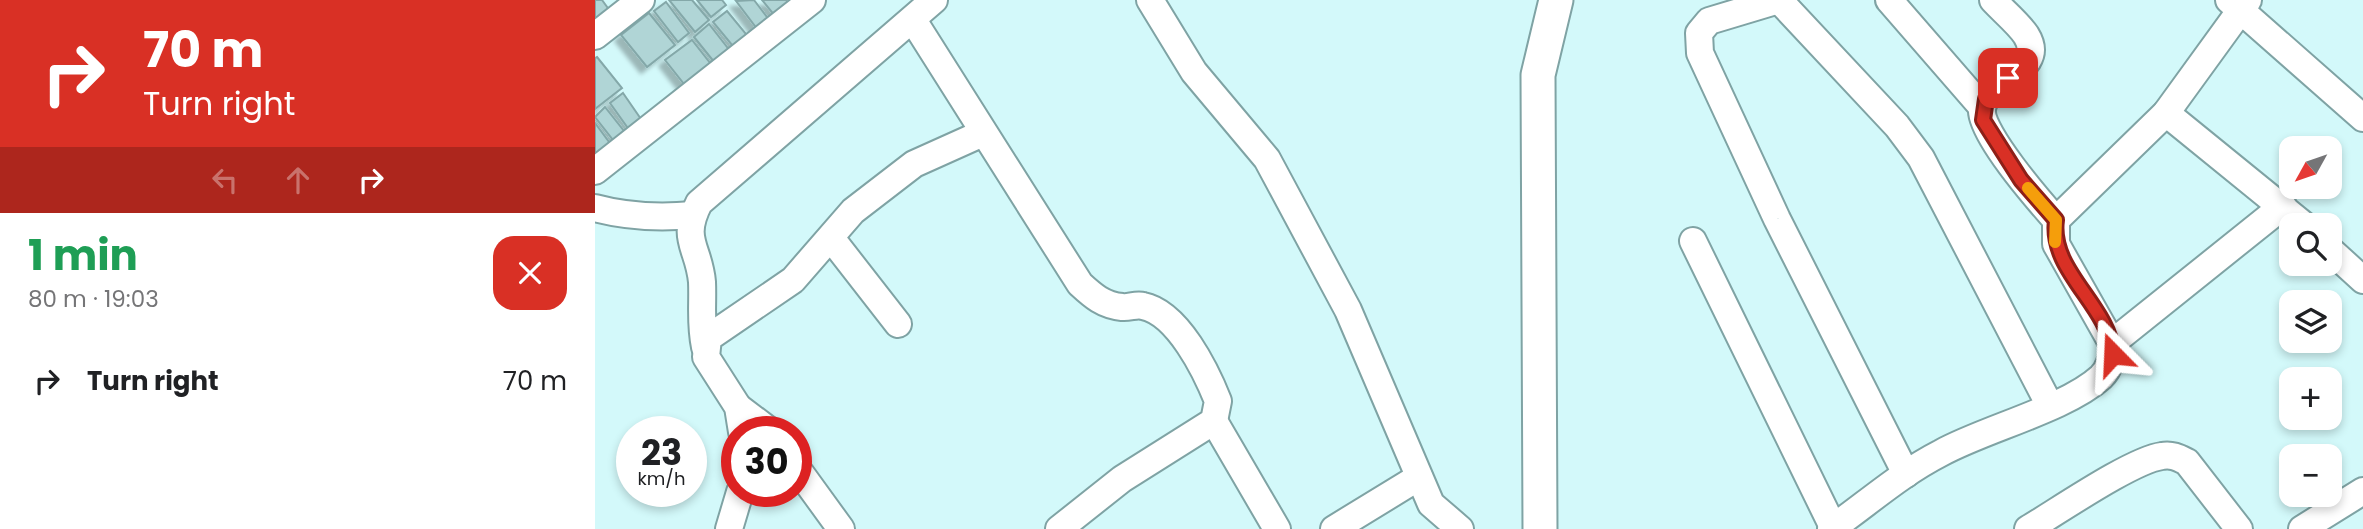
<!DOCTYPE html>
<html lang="en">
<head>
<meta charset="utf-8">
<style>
	:root { --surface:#fff; --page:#f6f6f6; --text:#202124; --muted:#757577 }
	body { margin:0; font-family:Poppins,sans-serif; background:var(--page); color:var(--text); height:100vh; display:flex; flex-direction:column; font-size:26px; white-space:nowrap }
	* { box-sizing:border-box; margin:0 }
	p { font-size:23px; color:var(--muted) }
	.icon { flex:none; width:38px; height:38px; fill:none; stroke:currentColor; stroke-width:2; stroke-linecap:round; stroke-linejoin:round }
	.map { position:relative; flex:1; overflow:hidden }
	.drawer { display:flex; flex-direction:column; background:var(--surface); width:595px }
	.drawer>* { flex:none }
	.banner { background:#d93025; color:#fff; overflow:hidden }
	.needle { width:46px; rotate:230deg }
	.fabs { position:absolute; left:1684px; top:136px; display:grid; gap:14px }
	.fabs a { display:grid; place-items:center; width:63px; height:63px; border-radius:14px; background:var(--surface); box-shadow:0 4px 10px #0003; font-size:35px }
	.speed { position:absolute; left:21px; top:416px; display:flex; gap:14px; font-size:35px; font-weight:700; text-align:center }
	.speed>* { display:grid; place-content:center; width:91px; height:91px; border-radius:50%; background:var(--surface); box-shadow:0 4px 10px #0003; line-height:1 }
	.speed small { font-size:18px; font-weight:400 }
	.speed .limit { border:10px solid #d22; background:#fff; color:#111 }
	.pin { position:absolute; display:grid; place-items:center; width:60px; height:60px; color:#fff; margin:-30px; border-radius:14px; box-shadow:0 4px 10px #0006 }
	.me { position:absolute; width:77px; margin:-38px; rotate:339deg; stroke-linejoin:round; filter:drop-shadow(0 0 5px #0008) }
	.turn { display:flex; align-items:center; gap:24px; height:147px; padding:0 28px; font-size:32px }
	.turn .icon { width:91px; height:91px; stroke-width:2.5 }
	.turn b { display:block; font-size:49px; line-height:60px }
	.lanes { display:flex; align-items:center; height:66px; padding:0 28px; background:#0003; justify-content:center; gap:35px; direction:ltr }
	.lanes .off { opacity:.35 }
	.round { display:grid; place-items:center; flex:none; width:74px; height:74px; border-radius:21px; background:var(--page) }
	.headline { display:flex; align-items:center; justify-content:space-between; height:119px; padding:0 28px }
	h1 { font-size:42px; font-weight:700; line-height:52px; color:#1e9e55 }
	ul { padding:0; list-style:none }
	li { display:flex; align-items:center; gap:21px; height:98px; padding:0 28px }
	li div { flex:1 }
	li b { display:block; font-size:26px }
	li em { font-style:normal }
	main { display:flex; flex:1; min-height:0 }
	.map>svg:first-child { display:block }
	.building { fill:#b0d5d6; stroke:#84a8a9; stroke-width:2; filter:url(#shadow) }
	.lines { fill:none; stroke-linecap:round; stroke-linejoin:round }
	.minor-casing { stroke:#7fa3a4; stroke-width:30 }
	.tertiary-casing { stroke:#7fa3a4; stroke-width:37 }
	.minor { stroke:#fff; stroke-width:26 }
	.tertiary { stroke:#fff; stroke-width:33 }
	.route-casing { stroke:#8d1f18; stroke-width:18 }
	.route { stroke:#d93025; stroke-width:12 }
	.slow { stroke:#f59e0b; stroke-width:12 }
</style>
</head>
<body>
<main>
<section class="drawer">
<div class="banner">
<div class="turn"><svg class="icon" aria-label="right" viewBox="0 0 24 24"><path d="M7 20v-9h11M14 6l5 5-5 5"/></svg><div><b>70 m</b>Turn right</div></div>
<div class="lanes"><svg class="icon off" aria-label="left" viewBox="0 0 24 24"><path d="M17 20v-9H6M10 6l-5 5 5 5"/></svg><svg class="icon off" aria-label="ahead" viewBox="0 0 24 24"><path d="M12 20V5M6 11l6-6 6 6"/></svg><svg class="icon" aria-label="right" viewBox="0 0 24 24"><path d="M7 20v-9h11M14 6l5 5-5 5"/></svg></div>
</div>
<div class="headline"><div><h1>1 min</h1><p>80 m · 19:03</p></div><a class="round" style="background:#d93025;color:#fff"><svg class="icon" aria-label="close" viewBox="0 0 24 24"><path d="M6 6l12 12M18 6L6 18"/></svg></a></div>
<ul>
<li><svg class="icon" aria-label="right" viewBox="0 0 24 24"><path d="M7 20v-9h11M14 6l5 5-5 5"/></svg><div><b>Turn right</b></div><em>70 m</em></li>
</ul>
</section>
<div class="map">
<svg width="1768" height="529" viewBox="0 0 1768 529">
	<defs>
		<filter id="shadow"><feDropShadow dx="-6" dy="6" stdDeviation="2" flood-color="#0004"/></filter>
	</defs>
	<rect width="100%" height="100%" fill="#d3f9fa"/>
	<g class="building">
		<path d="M0,0H7L15,11L0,23Z"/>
		<path d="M74,0H97L114,20L100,32Z"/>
		<path d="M102,0H127L131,5L116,17Z"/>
		<path d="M159,0L178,25L166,34L141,1Z"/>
		<path d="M167,0H191L198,9L184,21Z"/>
		<path d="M71,2L94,33L83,42L59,11Z"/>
		<path d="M132,11L156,40L142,51L118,22Z"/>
		<path d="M54,13L80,45L52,67L26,35Z"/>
		<path d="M114,24L139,56L124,68L99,37Z"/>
		<path d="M97,40L119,68L93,89L70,60Z"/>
		<path d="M2,57L27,88L0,109V58Z"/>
		<path d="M28,93L48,122L35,131L15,103Z"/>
		<path d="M10,107L33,136L22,145L0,117Z"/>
		<path d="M0,123L17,146L0,158Z"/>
	</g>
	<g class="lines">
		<defs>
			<g id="minor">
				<path d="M555,0L599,72L672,159L753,310L836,504L865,529"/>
				<path d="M1184,0L1114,21L1104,33L1105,53L1182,219L1311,474"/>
				<path d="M1184,0L1302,126L1326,158L1455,406"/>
				<path d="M1294,0L1387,107"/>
				<path d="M1398,0C1408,11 1423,23 1431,35C1454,72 1389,79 1387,110C1385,133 1445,202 1461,220"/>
				<path d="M1634,0L1768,118"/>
				<path d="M318,20L485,284C498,296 508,305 527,307C534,308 541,304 548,306C583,313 611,371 623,401L619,421L527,479L464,529"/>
				<path d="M0,36L46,0"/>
				<path d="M1571,113L1710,226"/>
				<path d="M0,171L217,0"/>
				<path d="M0,208C33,217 64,218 98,215"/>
				<path d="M236,238L303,324"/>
				<path d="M1098,241L1238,527"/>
				<path d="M1734,249L1768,280"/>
				<path d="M1517,343L1688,206"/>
				<path d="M110,347C105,323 108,305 107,282C104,247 85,240 104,203L339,0"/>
				<path d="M143,407L176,432"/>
				<path d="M619,421L682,529"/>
				<path d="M147,432L143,407L111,357L113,338L198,280L258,211L319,164L388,133"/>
				<path d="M201,467L246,529"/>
				<path d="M134,529L145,492"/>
				<path d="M739,529L824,477"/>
				<path d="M1236,529C1273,503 1305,474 1346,453C1389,429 1471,409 1506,377C1515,368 1518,355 1517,343L1461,244V220L1571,113L1653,0"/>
				<path d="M1433,529C1462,512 1537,460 1567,456C1577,454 1584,458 1592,462L1644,529"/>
				<path d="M1707,529L1768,491"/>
			</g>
			<path id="tertiary" d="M945,529L943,75L961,0"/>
		</defs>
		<use href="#minor" class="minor-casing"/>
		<use href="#tertiary" class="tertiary-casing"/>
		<use href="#minor" class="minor"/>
		<use href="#tertiary" class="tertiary"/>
	</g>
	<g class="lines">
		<defs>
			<path id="route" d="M1413,78L1391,99L1388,120L1426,180L1461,220C1454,271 1514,305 1518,354"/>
		</defs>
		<use href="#route" class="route-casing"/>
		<use href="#route" class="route"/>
		<path class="slow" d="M1433,188L1461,220L1460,242"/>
	</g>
</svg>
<div class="fabs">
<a><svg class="needle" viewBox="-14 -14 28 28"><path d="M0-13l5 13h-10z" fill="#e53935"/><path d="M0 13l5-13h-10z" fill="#757577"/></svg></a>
<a><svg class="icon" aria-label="search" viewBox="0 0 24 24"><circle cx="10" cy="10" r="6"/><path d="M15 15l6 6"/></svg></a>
<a><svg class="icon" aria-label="layers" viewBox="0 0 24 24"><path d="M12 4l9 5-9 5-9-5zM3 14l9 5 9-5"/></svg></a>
<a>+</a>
<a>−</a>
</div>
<div class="speed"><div>23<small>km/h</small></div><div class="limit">30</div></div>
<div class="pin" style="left:1413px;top:78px;background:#d93025"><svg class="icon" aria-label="arrive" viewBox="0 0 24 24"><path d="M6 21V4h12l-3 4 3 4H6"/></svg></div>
<svg class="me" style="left:1518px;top:354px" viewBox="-20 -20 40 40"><path d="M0-17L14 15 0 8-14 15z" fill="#d93025" stroke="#fff" stroke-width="4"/></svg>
</div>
</main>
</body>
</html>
